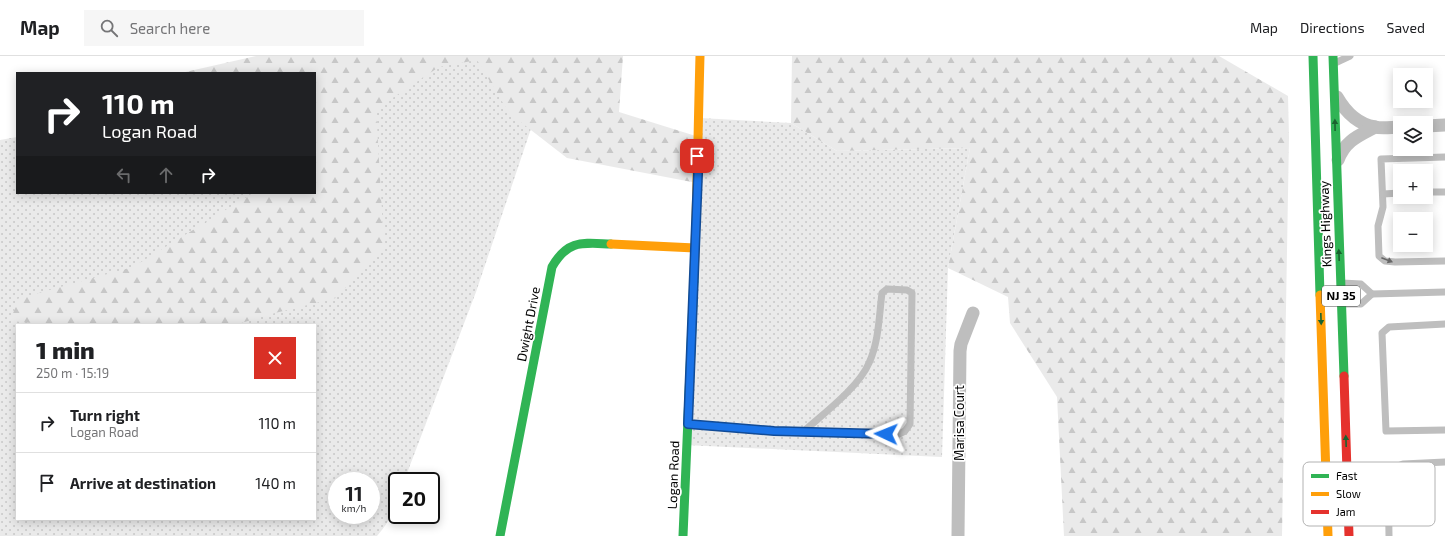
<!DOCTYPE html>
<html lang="en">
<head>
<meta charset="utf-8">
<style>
	:root { --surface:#fff; --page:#f6f6f6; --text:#202124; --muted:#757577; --line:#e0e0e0 }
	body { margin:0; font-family:"Exo 2",sans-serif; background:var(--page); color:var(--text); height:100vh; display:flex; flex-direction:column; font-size:15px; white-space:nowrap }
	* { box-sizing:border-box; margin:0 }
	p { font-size:13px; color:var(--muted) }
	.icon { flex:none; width:22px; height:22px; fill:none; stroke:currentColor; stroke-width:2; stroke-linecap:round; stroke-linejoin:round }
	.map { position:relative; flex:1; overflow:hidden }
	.details { position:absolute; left:16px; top:268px; width:300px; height:196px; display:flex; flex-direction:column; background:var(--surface); border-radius:0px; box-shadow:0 2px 10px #0003 }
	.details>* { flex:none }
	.banner { position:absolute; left:16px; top:16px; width:300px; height:122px; border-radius:0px; box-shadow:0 2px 10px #0003; background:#202124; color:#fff; overflow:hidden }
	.controls { position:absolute; left:1393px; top:12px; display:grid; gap:8px }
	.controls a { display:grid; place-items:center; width:40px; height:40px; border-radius:0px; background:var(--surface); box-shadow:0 2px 10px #0003; font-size:20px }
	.speed { position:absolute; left:328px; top:416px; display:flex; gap:8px; font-size:20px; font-weight:700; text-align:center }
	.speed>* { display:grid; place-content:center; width:52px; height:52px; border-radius:50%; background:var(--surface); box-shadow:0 2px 10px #0003; line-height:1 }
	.speed small { font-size:10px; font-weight:400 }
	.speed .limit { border:2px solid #111; border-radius:6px; background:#fff; color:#111 }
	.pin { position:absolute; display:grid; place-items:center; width:34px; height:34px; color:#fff; margin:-17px; border-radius:8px; box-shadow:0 2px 6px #0006 }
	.me { position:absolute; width:44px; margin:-22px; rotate:272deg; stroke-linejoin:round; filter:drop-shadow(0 0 3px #0008) }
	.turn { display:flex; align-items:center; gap:14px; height:84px; padding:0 20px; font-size:18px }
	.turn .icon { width:52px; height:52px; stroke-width:2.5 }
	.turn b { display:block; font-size:28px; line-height:34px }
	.lanes { display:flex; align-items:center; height:38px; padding:0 20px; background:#0003; justify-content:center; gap:20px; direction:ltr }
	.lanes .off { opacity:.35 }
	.round { display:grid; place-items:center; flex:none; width:42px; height:42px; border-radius:0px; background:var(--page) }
	.head { display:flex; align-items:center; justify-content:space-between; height:68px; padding:0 20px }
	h1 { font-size:24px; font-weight:800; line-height:30px }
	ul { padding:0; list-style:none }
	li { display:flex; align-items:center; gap:12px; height:60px; padding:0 20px; border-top:1px solid var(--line) }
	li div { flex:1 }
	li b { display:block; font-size:15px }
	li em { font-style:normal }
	header { display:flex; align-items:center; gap:24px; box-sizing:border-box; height:56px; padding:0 20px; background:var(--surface); border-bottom:1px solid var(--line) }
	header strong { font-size:19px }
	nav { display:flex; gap:22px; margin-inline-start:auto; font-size:14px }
	.search { width:280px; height:36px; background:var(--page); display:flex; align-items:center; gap:10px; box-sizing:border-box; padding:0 14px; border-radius:0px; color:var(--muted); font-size:15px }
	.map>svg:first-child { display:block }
	.grass { fill:url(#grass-dots); fill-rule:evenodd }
	.forest { fill:url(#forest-firs) }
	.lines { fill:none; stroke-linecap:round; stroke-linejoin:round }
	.lane { stroke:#bebebe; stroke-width:7 }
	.street { stroke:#bebebe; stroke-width:13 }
	.fast { stroke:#30b455; stroke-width:9 }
	.slow { stroke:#ff9f0a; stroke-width:9 }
	.jam { stroke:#e5322d; stroke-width:9 }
	.oneway { fill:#1a632f }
	.oneway2 { fill:#686868 }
	.route-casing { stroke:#114b97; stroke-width:10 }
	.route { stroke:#1a73e8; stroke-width:7 }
	.labels { text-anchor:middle; stroke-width:3.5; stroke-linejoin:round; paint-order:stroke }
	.shield { fill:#fff; stroke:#4c4c4c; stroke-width:1 }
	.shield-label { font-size:12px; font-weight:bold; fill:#000 }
	.street-label { font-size:13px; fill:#000; stroke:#fff }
	.key { fill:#fff; stroke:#b2b2b2; stroke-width:1 }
	.key-label { font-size:11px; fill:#000 }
</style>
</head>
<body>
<header>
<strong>Map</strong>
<div class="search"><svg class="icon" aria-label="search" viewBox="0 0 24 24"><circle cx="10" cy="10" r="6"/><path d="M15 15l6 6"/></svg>Search here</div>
<nav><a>Map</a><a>Directions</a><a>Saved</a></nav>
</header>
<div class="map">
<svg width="1445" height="480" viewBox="0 0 1445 480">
	<defs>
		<pattern id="grass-dots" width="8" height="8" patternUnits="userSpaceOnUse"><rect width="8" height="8" fill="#eaeaea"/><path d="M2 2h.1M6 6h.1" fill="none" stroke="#c7c7c7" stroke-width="1.8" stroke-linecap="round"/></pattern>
		<pattern id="forest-firs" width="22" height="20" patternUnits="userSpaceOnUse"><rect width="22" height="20" fill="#eaeaea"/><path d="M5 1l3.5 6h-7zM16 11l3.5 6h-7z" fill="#c7c7c7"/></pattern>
	</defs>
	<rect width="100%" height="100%" fill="#fff"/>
	<g class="grass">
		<path d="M510,0L540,46L476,236L404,425H397C397,448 393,462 377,480H0V84L17,81V137H315V17ZM17,269H315V463H17ZM337,425H371V459H337Z"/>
		<path d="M700,62L791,67L837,95L970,92L948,212L942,401L686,389Z"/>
	</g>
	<g class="forest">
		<path d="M256,0H623L619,56L699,81L697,127L567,102L509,57L477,4L439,11L376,53L384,190L336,242L267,259L238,268L229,269H54L11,265L17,243L133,211L253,137H315V17H181Z"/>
		<path d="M792,0H1219L1288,40L1289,81L1282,480H1064L1057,341L1010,267L1008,241L948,212L970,92L837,95L791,67Z"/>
	</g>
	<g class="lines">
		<g class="lane">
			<path d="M1335,7L1350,0"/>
			<path d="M1445,101L1381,103L1383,151L1378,170L1379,200L1385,205L1395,206L1445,205"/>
			<path d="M1426,136H1445"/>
			<path d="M1383,138L1400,137"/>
			<path d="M1342,227L1361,228L1372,238L1361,248H1343"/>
			<path d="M1372,238L1445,236"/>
			<path d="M1445,268L1389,271L1382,277L1386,375L1445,374"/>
			<path d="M688,368L774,375L899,378L905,375L910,368L912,237L907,234L887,233L882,237C879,260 879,285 869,307C859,331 823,358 803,376"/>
			<path d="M1389,480L1388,414L1403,408L1445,406"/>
		</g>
		<g class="street">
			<path d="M1337,41C1345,55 1357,68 1375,71C1382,73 1392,71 1400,71"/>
			<path d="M1426,70L1445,69"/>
			<path d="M1338,104C1345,85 1358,80 1375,71"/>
			<path d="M958,480L960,295L961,288L973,257"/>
		</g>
		<g class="fast">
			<path d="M1313,0L1320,239"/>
			<path d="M1333,0L1344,320"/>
			<path d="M500,480L552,211C568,183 583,187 611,188"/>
			<path d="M683,480L694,221"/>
		</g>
		<g class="slow">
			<path d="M611,188L695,192"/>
			<path d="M694,221C697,147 698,74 700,0"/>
			<path d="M1320,239L1328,480"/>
		</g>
		<path class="jam" d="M1344,320L1349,480"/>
	</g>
	<defs><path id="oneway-solid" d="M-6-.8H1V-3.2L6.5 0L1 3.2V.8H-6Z"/></defs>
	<g class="oneway">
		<use href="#oneway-solid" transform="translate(1335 69) rotate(-91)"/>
		<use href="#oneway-solid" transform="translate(1339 199) rotate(-92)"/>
		<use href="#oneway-solid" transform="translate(1321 263) rotate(88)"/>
		<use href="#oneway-solid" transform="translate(1346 385) rotate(-92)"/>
	</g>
	<use class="oneway2" href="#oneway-solid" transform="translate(1387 204) rotate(21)"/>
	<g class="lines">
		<defs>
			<path id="route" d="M697,100L698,118L688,368L774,375L886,378"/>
		</defs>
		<use href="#route" class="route-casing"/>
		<use href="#route" class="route"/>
	</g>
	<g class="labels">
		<rect class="shield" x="1322" y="230" width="38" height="20" rx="3"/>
		<g class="shield-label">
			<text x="1341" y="244">NJ 35</text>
		</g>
		<g class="street-label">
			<text transform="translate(1325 168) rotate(-92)" y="5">Kings Highway</text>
			<text transform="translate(528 268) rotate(-79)" y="5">Dwight Drive</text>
			<text transform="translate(959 367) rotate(-90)" y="5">Marisa Court</text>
			<text transform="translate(673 419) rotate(-88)" y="5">Logan Road</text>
		</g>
	</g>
	<rect x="1303" y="406" width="132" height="64" rx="6" class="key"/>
	<rect x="1311" y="418" width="18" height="4" fill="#30b455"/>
	<rect x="1311" y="436" width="18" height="4" fill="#ff9f0a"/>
	<rect x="1311" y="454" width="18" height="4" fill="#e5322d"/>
	<g class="key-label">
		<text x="1336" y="424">Fast</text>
		<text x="1336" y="442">Slow</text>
		<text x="1336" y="460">Jam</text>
	</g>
</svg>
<div class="controls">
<a><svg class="icon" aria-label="search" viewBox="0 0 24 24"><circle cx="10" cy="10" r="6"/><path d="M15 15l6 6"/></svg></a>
<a><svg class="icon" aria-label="layers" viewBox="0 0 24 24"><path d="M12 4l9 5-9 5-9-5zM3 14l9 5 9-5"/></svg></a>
<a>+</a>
<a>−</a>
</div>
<div class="speed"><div>11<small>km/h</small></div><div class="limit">20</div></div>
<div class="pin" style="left:697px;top:100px;background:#d93025"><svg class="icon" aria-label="arrive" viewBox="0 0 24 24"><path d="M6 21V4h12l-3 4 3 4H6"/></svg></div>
<svg class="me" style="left:886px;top:378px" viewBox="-20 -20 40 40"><path d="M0-17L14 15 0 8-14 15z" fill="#1a73e8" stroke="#fff" stroke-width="4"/></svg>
<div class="banner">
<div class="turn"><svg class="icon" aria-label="right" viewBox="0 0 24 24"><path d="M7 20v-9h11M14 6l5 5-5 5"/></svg><div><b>110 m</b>Logan Road</div></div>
<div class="lanes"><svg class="icon off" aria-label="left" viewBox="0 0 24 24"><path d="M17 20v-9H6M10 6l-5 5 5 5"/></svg><svg class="icon off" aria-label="ahead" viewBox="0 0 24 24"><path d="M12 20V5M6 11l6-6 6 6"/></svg><svg class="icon" aria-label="right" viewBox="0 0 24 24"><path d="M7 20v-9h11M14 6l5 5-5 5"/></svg></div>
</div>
<section class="details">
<div class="head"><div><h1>1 min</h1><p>250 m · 15:19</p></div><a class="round" style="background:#d93025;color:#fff"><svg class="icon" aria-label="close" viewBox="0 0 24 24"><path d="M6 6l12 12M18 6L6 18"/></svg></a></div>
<ul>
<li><svg class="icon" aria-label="right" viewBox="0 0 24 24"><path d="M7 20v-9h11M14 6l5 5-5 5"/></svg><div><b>Turn right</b><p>Logan Road</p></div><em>110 m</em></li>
<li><svg class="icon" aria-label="arrive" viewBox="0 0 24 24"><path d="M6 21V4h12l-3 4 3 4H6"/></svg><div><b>Arrive at destination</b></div><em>140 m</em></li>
</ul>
</section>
</div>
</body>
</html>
